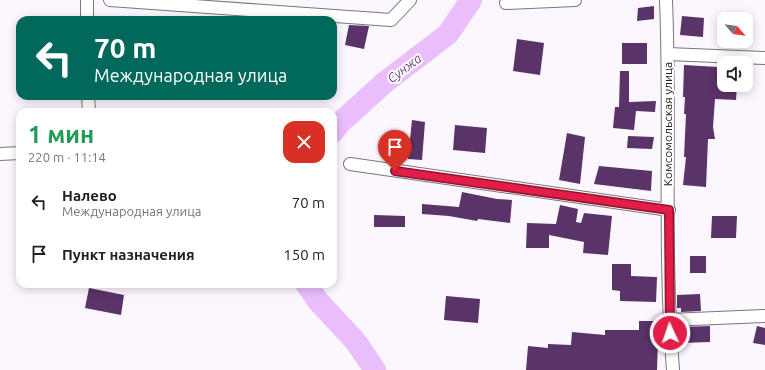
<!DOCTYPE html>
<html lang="ru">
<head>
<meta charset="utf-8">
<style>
	:root { --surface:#fff; --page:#f2f2f2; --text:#202124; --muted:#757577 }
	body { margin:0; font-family:Ubuntu,sans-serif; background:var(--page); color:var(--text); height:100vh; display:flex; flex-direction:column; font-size:15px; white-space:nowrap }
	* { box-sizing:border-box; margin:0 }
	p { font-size:13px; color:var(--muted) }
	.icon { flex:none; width:22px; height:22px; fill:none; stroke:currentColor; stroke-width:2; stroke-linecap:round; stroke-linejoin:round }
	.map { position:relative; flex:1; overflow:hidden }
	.sheet { position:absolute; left:16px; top:108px; width:321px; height:180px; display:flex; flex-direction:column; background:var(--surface); border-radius:12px; box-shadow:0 2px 10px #0003 }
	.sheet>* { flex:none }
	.hud { position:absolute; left:16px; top:16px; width:321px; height:84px; border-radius:12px; box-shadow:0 2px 10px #0003; background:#00695c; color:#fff; overflow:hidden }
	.needle { width:26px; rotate:118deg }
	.fabs { position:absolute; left:717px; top:12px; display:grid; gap:8px }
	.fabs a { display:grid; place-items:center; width:36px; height:36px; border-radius:8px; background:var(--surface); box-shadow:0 2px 10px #0003; font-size:20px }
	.pin { position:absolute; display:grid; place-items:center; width:34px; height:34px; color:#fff; margin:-41px -17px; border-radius:50% 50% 50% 0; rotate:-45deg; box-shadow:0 0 4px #0007 }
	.pin .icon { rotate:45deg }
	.me { position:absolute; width:44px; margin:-22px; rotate:357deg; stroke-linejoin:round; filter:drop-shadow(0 0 3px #0008) }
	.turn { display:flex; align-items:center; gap:14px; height:84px; padding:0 12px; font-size:18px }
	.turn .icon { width:52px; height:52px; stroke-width:2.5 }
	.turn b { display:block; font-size:28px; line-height:34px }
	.round { display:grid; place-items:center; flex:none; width:42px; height:42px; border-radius:12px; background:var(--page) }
	.headline { display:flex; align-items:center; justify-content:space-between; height:68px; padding:0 12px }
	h1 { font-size:24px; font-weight:700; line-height:30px; color:#1e9e55 }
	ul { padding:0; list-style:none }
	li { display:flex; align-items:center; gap:12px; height:52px; padding:0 12px }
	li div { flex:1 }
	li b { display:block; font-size:15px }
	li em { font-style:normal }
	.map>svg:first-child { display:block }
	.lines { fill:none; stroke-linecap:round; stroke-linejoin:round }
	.river { stroke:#eabdfb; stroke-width:22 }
	.building { fill:#5a3368 }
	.minor-casing { stroke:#7b757e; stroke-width:14 }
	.minor { stroke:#fff; stroke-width:12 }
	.route-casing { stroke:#92132f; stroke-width:10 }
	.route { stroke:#e11d48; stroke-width:7 }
	.labels { text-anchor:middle; stroke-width:4; stroke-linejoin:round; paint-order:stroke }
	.street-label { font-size:12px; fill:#252326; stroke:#fff }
	.water-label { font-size:13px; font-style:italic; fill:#733e86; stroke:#fff }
</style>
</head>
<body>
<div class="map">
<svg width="765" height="370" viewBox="0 0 765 370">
	<rect width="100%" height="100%" fill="#fcf6fe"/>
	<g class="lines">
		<g class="river">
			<path d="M333,132L340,123L384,83L448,34L471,0"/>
			<path d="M306,284L318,301L356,342L375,370"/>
		</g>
	</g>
	<g class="building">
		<path d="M654,6V19L637,21L638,8Z"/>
		<path d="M682,16L704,18L703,37L680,35Z"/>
		<path d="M349,25L369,26L364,49L345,45Z"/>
		<path d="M517,39L544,43L540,75L513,71Z"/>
		<rect x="622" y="43" width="25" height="21"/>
		<path d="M684,65L718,67V85H737L736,100L715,99L713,127L715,139H708L706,187L683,185L686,157H684L686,114H684L685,97H683Z"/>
		<path d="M620,71H629V102L656,101L655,112L636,111L634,130L613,128L615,107H619Z"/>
		<path d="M412,120L425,122L422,160L408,159Z"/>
		<path d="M455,125L487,128L485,153L453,150Z"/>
		<path d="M567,133L585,137L580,184L559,180Z"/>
		<path d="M628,136L654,137L652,149L627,148Z"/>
		<path d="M599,166L652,171L651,191L594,184Z"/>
		<path d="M462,192L497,199L512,200L510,223L478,219L477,221L449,216L422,214V204L459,207Z"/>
		<path d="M560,205L578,209L576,222L581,223L584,213L612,216L608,255L583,253L584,242L549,235V248H526L527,223L556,224Z"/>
		<path d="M374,215L405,216V227H374Z"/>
		<path d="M712,216H737L736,238H711Z"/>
		<rect x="690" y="256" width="16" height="17"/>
		<path d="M612,264H631V276L657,277L656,302L620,301V291L612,290Z"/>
		<path d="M89,288L124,295L121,315L85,308Z"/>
		<path d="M700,294L701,311L681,312V308H677V295Z"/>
		<path d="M446,296L480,299L478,323L444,320Z"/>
		<path d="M639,321H661V340H658L657,370H526L528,346L548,348V344L571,345L572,332L605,335V330H639Z"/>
		<path d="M710,326V342L682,343V327Z"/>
		<path d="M757,326L765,328V345L753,343Z"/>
	</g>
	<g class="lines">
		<defs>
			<g id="minor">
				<path d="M87,0V20"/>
				<path d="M110,0L391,20L410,0"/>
				<path d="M666,0C671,123 663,247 673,370"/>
				<path d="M506,3L575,0"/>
				<path d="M668,54L765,58"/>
				<path d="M88,96L89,112"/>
				<path d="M0,154L20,153"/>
				<path d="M350,164L669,210"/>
				<path d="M669,320L765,316"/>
			</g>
		</defs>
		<use href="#minor" class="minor-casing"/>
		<use href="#minor" class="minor"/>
	</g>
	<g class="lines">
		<defs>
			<path id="route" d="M395,171L669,210L670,333"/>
		</defs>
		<use href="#route" class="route-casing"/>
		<use href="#route" class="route"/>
	</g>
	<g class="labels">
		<g class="street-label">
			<text transform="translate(668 124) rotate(-90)" y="4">Комсомольская улица</text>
		</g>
		<g class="water-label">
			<text transform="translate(404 68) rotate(-37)" y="5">Сунжа</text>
		</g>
	</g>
</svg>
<div class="fabs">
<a><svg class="needle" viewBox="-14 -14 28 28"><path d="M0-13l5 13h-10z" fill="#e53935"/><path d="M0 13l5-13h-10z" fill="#757577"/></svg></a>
<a><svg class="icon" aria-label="sound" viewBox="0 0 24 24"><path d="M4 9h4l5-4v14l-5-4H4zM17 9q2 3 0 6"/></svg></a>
</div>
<div class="pin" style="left:395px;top:171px;background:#d93025"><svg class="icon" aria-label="arrive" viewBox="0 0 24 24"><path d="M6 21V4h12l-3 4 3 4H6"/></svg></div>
<svg class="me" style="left:670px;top:333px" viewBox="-20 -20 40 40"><circle r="17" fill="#e11d48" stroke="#fff" stroke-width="3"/><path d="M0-11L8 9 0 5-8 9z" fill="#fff"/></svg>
<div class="hud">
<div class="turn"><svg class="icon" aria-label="left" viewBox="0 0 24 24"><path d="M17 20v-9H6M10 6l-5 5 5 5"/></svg><div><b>70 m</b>Международная улица</div></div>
</div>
<section class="sheet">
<div class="headline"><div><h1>1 мин</h1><p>220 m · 11:14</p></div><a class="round" style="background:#d93025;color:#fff"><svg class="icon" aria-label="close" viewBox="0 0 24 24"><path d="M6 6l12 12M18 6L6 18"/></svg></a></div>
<ul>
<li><svg class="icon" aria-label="left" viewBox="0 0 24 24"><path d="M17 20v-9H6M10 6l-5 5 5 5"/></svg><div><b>Налево</b><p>Международная улица</p></div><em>70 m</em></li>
<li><svg class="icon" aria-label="arrive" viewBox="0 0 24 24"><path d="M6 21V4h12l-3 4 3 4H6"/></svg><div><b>Пункт назначения</b></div><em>150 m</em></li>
</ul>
</section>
</div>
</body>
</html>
